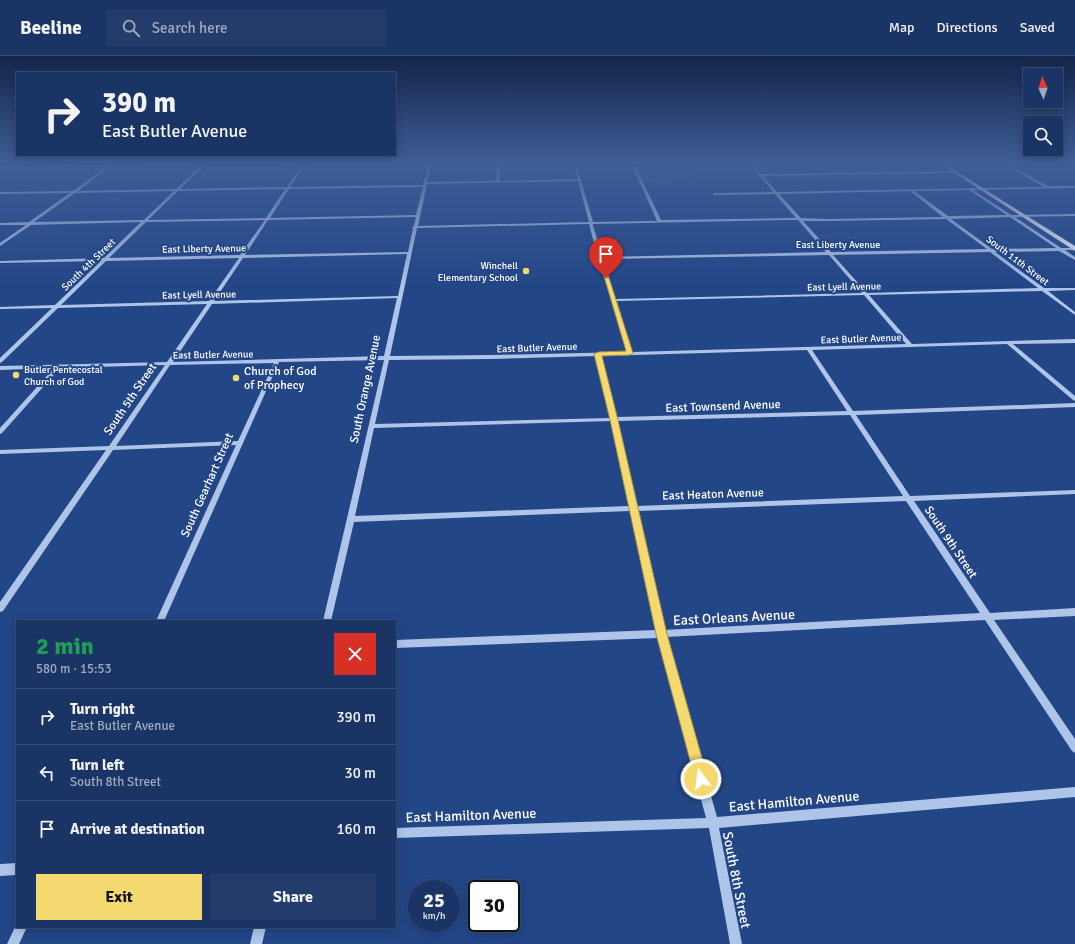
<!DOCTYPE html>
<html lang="en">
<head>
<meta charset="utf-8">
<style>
	:root { --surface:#1a3465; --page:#233c6b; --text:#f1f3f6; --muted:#9faabf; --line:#384f79; --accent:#f4d971 }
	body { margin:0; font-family:Signika,sans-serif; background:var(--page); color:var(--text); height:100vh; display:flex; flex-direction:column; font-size:15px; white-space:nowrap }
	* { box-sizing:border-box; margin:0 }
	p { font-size:13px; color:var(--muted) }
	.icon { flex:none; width:22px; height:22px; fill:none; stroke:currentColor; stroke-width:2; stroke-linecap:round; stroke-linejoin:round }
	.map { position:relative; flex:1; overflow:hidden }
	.sheet { position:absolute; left:16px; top:564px; width:380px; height:308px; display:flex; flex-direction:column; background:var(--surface); border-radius:0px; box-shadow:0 2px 10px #0003,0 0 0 1px var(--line) }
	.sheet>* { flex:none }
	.banner { position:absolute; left:16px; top:16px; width:380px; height:84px; border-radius:0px; box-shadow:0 2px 10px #0003,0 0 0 1px var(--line); background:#1a3465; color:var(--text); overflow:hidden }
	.needle { width:26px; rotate:357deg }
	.buttons { position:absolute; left:1023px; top:12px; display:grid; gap:8px }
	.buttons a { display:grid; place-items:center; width:40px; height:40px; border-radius:0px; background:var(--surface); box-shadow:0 2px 10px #0003,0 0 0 1px var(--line); font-size:20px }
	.speed { position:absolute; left:408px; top:824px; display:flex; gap:8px; font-size:20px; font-weight:700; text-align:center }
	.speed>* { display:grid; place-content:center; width:52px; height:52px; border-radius:50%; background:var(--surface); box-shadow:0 2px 10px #0003,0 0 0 1px var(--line); line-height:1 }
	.speed small { font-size:10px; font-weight:400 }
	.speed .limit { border:2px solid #111; border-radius:6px; background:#fff; color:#111 }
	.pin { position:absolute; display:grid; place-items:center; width:34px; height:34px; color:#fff; margin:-41px -17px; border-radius:50% 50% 50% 0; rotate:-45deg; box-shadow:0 0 4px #0007 }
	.pin .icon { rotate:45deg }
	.me { position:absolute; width:44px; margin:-22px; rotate:345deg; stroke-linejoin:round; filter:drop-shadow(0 0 3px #0008) }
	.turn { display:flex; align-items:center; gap:14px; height:84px; padding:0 20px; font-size:18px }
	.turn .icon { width:52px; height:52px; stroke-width:2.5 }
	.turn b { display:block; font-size:28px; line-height:34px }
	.round { display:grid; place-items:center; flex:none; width:42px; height:42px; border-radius:0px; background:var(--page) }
	.overview { display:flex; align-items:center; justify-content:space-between; height:68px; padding:0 20px }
	h1 { font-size:24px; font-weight:700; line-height:30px; color:#1e9e55 }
	.cta { display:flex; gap:8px; margin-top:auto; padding:8px 20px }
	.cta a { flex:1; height:46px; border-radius:0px; background:var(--accent); color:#111; font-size:16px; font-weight:700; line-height:46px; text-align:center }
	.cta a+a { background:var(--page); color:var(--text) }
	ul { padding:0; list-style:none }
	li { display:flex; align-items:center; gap:12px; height:56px; padding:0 20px; border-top:1px solid var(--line) }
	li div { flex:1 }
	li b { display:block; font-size:15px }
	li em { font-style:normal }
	header { display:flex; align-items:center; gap:24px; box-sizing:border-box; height:56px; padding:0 20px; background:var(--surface); border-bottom:1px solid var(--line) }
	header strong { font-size:19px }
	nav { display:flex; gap:22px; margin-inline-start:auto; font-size:14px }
	.search { width:280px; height:36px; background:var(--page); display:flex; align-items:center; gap:10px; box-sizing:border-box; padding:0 14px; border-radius:0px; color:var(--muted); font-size:15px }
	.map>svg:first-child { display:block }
	.green { fill:#2d579f }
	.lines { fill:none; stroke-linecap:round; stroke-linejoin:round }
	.minor { fill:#aec4e9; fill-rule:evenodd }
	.major { fill:#f1f5fe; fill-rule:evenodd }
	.route { fill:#f4d971; stroke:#9f8d49 }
	.poi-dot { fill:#f4d971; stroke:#234687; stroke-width:1.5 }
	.labels { text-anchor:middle; stroke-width:4; stroke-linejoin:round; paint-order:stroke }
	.far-street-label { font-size:10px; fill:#fff; stroke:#234687 }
	.far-poi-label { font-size:10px; fill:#fff; stroke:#234687; text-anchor:end }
	.poi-label { font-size:12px; fill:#fff; stroke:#234687; text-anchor:start }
	.street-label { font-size:12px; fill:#fff; stroke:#234687 }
	.near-street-label { font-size:14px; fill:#fff; stroke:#234687 }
</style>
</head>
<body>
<header>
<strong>Beeline</strong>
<div class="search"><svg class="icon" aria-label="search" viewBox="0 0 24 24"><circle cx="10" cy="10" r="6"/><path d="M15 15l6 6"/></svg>Search here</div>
<nav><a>Map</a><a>Directions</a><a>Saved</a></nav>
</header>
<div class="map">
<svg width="1075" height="888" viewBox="0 0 1075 888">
	<rect width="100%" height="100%" fill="#234687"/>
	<path class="green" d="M688,113L696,125L645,126L638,114Z"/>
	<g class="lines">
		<g class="minor">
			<path d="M203,107H287L285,108L205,109L180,133L287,131L304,107H307L290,131L423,129L429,107H432L427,126L496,125L497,107H500V125L578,123L573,107H576L593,166L657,165L631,107H634L661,164L796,162L775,138L713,139L714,137L773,136L749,107H751L761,118L956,115L958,116L956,117L763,120L777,136L1044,131L1003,108V107H1006L1048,130H1075V132L973,134L1011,159L1075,158V160L1015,161L1061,192H1075V194H1065L1075,201V204L1059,195L995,196L1044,232H1075V234L1048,235L1075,256V259L1042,235L869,239L912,288L1075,283V287L1013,288L1075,340V345L1073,344L1007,288L812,294L853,355L1075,347V351L856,359L910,440L1075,434V438L914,445L990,557L1075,552V560L994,564L1075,683V697L1072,695L985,564L666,581L717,761L1075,731V741L719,772L742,888H730L709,772L395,782V772L706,762L658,582L395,592V584L656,574L630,455L354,466L331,565H323L384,304L279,306L164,565H156L236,389L113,394L3,555L0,556V546L106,394L0,398V394L109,390L165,309L60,312L2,377L0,378V372L54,312L0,314V310L167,306L207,248L58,252L2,306L0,307V302L52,252L0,253V251L55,249L101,205L0,207V205L104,202L141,166L31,169L0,190V187L26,169H0V167L29,166L70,137L0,138V136L73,135L107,110L0,112V110ZM201,109L176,133L78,135L111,110ZM578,125L589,166L418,170L427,128ZM423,131L416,159L270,162L289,133ZM285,133L266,162L148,164L178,135ZM969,134L1007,159L948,160L914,135ZM174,135L144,164L34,166L75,137ZM910,135L943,161L828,163L801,162L779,138ZM416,161L414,170L412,171L413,172L408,196L245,199L268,164ZM1010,161L1056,192L992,193L951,163ZM946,163L987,193L831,196L803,165H828ZM265,164L240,199L109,202L146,166ZM784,164H798L826,196L603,201L593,170V168ZM589,168L598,202L627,296L491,299L390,300L417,172ZM990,196L1038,232L867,237L833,199ZM407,198L398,240L214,245L243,202ZM829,199L862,237L616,243L603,203ZM239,202L209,245L61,249L106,205ZM864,239L906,288L632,296L617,245ZM397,242L384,300L173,306L212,248ZM807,294L847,355L616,361L601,300ZM596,300L610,362L375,368L389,304L491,303ZM274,307L238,385L116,390L170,309ZM850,359L903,440L636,450L617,365ZM611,365L629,450L355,460L374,372ZM906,445L980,557L664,574L638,455Z"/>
			<path d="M1066,107H1070L1075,109V111Z"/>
			<path d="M17,807V819L0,820V808Z"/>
			<path d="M17,867V871H27L19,888H7Z"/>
			<path d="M254,871H266L262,888H250Z"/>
		</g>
		<path class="major" d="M939,107H943L1075,190V195Z"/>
	</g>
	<linearGradient id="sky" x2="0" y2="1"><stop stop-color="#13264a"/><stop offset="0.46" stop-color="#3f5d96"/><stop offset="1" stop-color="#3f5d96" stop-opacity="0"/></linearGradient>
	<rect width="1075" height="231" fill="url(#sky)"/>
	<path class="route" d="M604,220L609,222L633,297L630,299L602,300L618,364L667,578L708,723L706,728L701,730L697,728L695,723L656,578L610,364L594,298L598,296L626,295Z"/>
	<g class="poi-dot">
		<circle cx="526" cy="215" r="4"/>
		<circle cx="16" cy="319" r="4"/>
		<circle cx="236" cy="322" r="4"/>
	</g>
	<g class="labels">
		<g class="far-street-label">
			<text x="838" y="192">East Liberty Avenue</text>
			<text transform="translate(204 192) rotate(-1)" y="4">East Liberty Avenue</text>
			<text transform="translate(1018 204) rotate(37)" y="4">South 11th Street</text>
			<text transform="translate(88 208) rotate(-44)" y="4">South 4th Street</text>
			<text transform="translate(844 230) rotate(-1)" y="4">East Lyell Avenue</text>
			<text transform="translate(199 238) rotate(-1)" y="4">East Lyell Avenue</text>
			<text transform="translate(861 282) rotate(-2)" y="4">East Butler Avenue</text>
			<text transform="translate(537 291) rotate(-2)" y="4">East Butler Avenue</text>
			<text transform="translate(213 298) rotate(-1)" y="4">East Butler Avenue</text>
		</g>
		<g class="far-poi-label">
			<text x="518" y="213">Winchell<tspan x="518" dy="12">Elementary School</tspan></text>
			<text x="24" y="317" text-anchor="start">Butler Pentecostal<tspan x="24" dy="12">Church of God</tspan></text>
		</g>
		<g class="poi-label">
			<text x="244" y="319">Church of God<tspan x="244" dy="14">of Prophecy</tspan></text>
		</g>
		<g class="street-label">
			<text transform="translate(365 333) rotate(-78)" y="4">South Orange Avenue</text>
			<text transform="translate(130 343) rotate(-56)" y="4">South 5th Street</text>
			<text transform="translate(723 350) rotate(-2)" y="4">East Townsend Avenue</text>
			<text transform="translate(207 429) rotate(-66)" y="4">South Gearhart Street</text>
			<text transform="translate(713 438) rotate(-2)" y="4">East Heaton Avenue</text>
			<text transform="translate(951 486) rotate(56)" y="4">South 9th Street</text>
		</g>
		<g class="near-street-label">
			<text transform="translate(734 561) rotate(-3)" y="5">East Orleans Avenue</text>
			<text transform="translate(794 745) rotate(-5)" y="5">East Hamilton Avenue</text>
			<text transform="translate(471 759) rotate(-2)" y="5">East Hamilton Avenue</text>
			<text transform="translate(737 824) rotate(79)" y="5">South 8th Street</text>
		</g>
	</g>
</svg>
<div class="buttons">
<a><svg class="needle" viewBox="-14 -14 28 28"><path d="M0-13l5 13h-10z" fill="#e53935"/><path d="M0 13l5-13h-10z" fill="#9faabf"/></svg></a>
<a><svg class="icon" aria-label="search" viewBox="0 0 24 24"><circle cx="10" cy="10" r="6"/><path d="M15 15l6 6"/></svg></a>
</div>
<div class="speed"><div>25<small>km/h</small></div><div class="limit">30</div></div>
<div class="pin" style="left:606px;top:222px;background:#d93025"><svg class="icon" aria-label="arrive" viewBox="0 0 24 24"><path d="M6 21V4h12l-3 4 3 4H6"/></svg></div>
<svg class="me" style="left:701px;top:723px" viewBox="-20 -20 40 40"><circle r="17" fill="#f4d971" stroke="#fff" stroke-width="3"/><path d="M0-11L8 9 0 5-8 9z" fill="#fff"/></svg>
<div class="banner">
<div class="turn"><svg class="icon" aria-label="right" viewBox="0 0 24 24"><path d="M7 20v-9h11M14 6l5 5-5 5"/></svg><div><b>390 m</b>East Butler Avenue</div></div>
</div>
<section class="sheet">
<div class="overview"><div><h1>2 min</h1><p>580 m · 15:53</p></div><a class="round" style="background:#d93025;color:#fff"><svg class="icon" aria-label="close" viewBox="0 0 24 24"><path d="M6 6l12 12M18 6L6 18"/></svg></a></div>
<ul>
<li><svg class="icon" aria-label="right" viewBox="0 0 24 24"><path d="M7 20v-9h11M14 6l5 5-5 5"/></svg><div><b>Turn right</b><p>East Butler Avenue</p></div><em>390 m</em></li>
<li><svg class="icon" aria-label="left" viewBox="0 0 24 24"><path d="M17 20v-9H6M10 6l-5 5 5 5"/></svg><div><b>Turn left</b><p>South 8th Street</p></div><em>30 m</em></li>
<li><svg class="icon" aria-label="arrive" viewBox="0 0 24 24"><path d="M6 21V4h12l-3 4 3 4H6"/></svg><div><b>Arrive at destination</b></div><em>160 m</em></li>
</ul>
<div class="cta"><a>Exit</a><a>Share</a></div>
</section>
</div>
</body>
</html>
